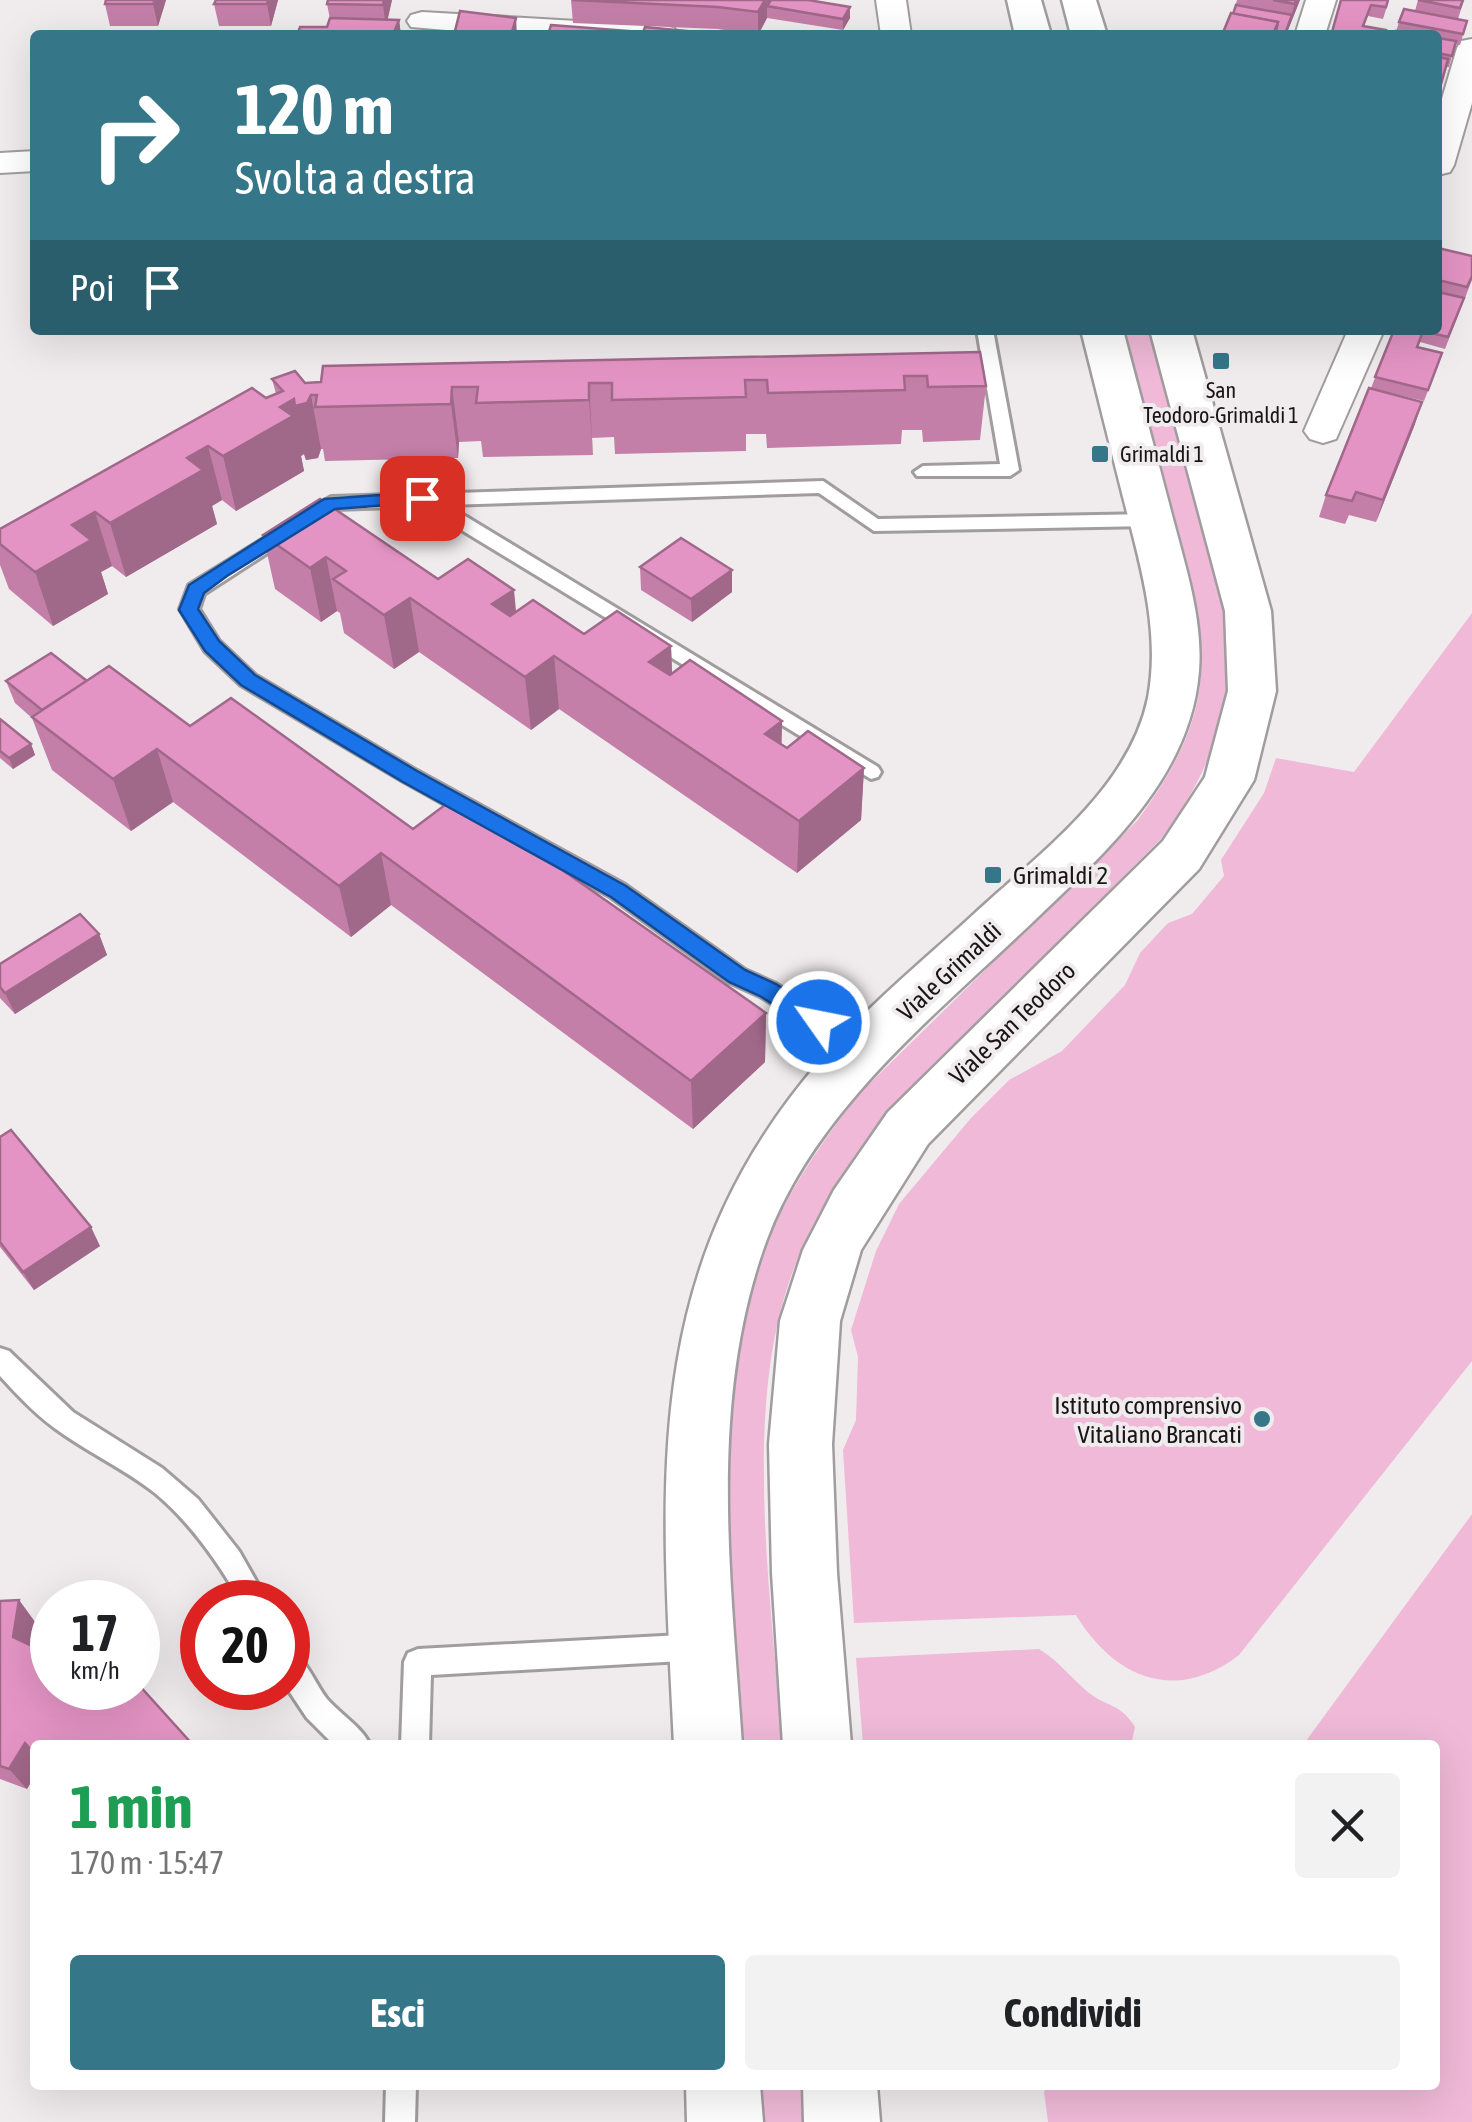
<!DOCTYPE html>
<html lang="it">
<head>
<meta charset="utf-8">
<style>
	:root { --surface:#fff; --page:#f2f2f2; --text:#202124; --muted:#757577; --accent:#357689 }
	body { margin:0; font-family:"Asap Condensed",sans-serif; background:var(--page); color:var(--text); height:100vh; display:flex; flex-direction:column; font-size:38px; white-space:nowrap }
	* { box-sizing:border-box; margin:0 }
	p { font-size:32px; color:var(--muted) }
	.icon { flex:none; width:55px; height:55px; fill:none; stroke:currentColor; stroke-width:2; stroke-linecap:round; stroke-linejoin:round }
	.map { position:relative; flex:1; overflow:hidden }
	.details { position:absolute; left:30px; top:1740px; width:1410px; height:350px; display:flex; flex-direction:column; background:var(--surface); border-radius:10px; box-shadow:0 10px 40px #0002 }
	.details>* { flex:none }
	.guide { position:absolute; left:30px; top:30px; width:1412px; height:305px; border-radius:10px; box-shadow:0 10px 40px #0002; background:#357689; color:#fff; overflow:hidden }
	.speed { position:absolute; left:30px; top:1580px; display:flex; gap:20px; font-size:50px; font-weight:700; text-align:center }
	.speed>* { display:grid; place-content:center; width:130px; height:130px; border-radius:50%; background:var(--surface); box-shadow:0 10px 40px #0002; line-height:1 }
	.speed small { font-size:25px; font-weight:400 }
	.speed .limit { border:15px solid #d22; background:#fff; color:#111 }
	.pin { position:absolute; display:grid; place-items:center; width:85px; height:85px; color:#fff; margin:-42px; border-radius:20px; box-shadow:0 5px 15px #0006 }
	.me { position:absolute; width:110px; margin:-55px; rotate:303deg; stroke-linejoin:round; filter:drop-shadow(0 0 8px #0008) }
	.turn { display:flex; align-items:center; gap:35px; height:210px; padding:0 40px; font-size:45px }
	.turn .icon { width:130px; height:130px; stroke-width:2.5 }
	.turn b { display:block; font-size:70px; line-height:85px }
	.then { display:flex; align-items:center; height:95px; padding:0 40px; background:#0003; gap:20px; font-size:38px }
	.round { display:grid; place-items:center; flex:none; width:105px; height:105px; border-radius:10px; background:var(--page) }
	.headline { display:flex; align-items:center; justify-content:space-between; height:170px; padding:0 40px }
	h1 { font-size:60px; font-weight:700; line-height:75px; color:#1e9e55 }
	.button { display:flex; gap:20px; margin-top:auto; padding:20px 40px }
	.button a { flex:1; height:115px; border-radius:10px; background:var(--accent); color:#fff; font-size:40px; font-weight:700; line-height:115px; text-align:center }
	.button a+a { background:var(--page); color:var(--text) }
	.map>svg:first-child { display:block }
	.green { fill:#efb9d7 }
	.lines { fill:none; stroke-linecap:round; stroke-linejoin:round }
	.lane-casing { stroke:#a19d9f; stroke-width:6 }
	.street-casing { stroke:#a19d9f; stroke-width:4 }
	.secondary-casing { stroke:#a19d9f; stroke-width:5 }
	.lane { fill:#fff; fill-rule:evenodd }
	.street { fill:#fff; fill-rule:evenodd }
	.secondary { fill:#fff; fill-rule:evenodd }
	.wall { fill:#c47fa9 }
	.shaded-wall { fill:#a06889 }
	.building { fill:#e494c4; stroke:#a06889; stroke-width:2.5 }
	.route { fill:#1a73e8; stroke:#114b97; stroke-width:2.5 }
	.poi-dot { fill:#357689; stroke:#f0ecee; stroke-width:4 }
	.labels { text-anchor:middle; stroke-width:8; stroke-linejoin:round; paint-order:stroke }
	.far-poi-label { font-size:22px; fill:#171516; stroke:#f0ecee }
	.poi-label { font-size:25px; fill:#171516; stroke:#f0ecee; text-anchor:start }
	.street-label { font-size:25px; fill:#171516; stroke:#f0ecee }
</style>
</head>
<body>
<div class="map">
<svg width="1472" height="2122" viewBox="0 0 1472 2122">
	<rect width="100%" height="100%" fill="#f0ecee"/>
	<g class="green">
		<path d="M1124,330H1148C1165,391 1181,453 1199,514C1210,554 1228,598 1230,640C1234,715 1205,779 1162,838L886,1113C851,1159 817,1209 796,1263C740,1403 772,1596 782,1745H744C735,1584 704,1402 765,1248C787,1192 823,1140 860,1093L1137,821C1223,705 1210,644 1174,514C1157,453 1141,391 1124,330Z"/>
		<path d="M1472,613V1361L1239,1655C1176,1704 1114,1678 1076,1615L854,1623L843,1450L856,1420L858,1357L851,1330L876,1251L899,1204L971,1118L1009,1080L1062,1051L1125,985L1140,953L1168,923L1192,914L1224,876L1221,860L1264,793L1276,758L1354,772Z"/>
		<path d="M1472,1514V2122H1048L1044,2092L1049,2085H1435V1745H1303Z"/>
		<path d="M1039,1649C1059,1661 1071,1678 1089,1693C1109,1708 1120,1703 1135,1727L1131,1745H863L856,1658Z"/>
		<path d="M762,2085H804L806,2122H764Z"/>
	</g>
	<g class="lines">
		<defs>
			<g id="lane">
				<path d="M977,330H993L1019,470L1010,476H917L914,472L923,466L1000,464Z"/>
				<path d="M823,481L878,519L1151,514L1160,520L1151,526L874,531L819,493L447,505L878,767L881,772L878,777L871,779L422,506L335,509L204,594L199,609L219,641L255,675L417,771L625,885L745,970L776,984L872,1045L875,1051L872,1057L864,1060L760,996L729,982L611,897L403,781L241,685L205,651L180,609L189,585L331,497Z"/>
				<path d="M0,1348L9,1351L73,1412L162,1468L198,1499L239,1551L268,1602H241C218,1562 191,1523 155,1493C126,1470 93,1455 63,1434C39,1418 19,1397 0,1376Z"/>
				<path d="M700,1634L710,1638L714,1647L710,1656L700,1660L431,1675L429,1745H401L404,1662L408,1653L418,1649Z"/>
				<path d="M288,1650C306,1657 315,1684 327,1699C340,1714 362,1727 370,1745H334L307,1718L287,1688Z"/>
				<path d="M386,2085H416L415,2122H385Z"/>
			</g>
			<g id="street">
				<path d="M876,0H906L911,35H881Z"/>
				<path d="M1306,0H1336L1325,35H1295Z"/>
				<path d="M422,12L663,26L674,28L678,35H505L411,27L407,21L411,15Z"/>
				<path d="M1472,39V103L1454,165L1450,172L1438,175V112L1457,48L1461,41Z"/>
				<path d="M35,151V171L0,173V153Z"/>
				<path d="M1348,330H1384L1336,439L1323,443L1310,439L1304,431Z"/>
			</g>
			<g id="secondary">
				<path d="M1007,0H1041L1051,35H1015Z"/>
				<path d="M1062,0H1096L1107,35H1071Z"/>
				<path d="M1081,330H1123C1139,392 1156,453 1172,515C1185,565 1203,619 1199,671C1191,776 1108,850 1037,918C938,1013 817,1107 767,1239C707,1401 731,1577 742,1745H674C662,1487 637,1273 819,1062C865,1008 923,961 975,913C1040,853 1129,789 1148,698C1161,629 1139,560 1122,493C1108,439 1095,384 1081,330Z"/>
				<path d="M1150,330H1192L1271,611L1276,691L1254,780L1199,869L928,1144L861,1250L840,1321L832,1444L837,1573L851,1745H783L772,1573L769,1444L780,1321L803,1250L834,1190L888,1112L1163,841L1205,777L1228,691L1225,611Z"/>
				<path d="M686,2085H760L763,2122H687Z"/>
				<path d="M803,2085H877L880,2122H804Z"/>
			</g>
		</defs>
		<use href="#lane" class="lane-casing"/>
		<use href="#street" class="street-casing"/>
		<use href="#secondary" class="secondary-casing"/>
		<use href="#lane" class="lane"/>
		<use href="#street" class="street"/>
		<use href="#secondary" class="secondary"/>
	</g>
	<g class="wall">
		<path d="M106,0H166L158,26H110L105,4Z"/>
		<path d="M216,0H278L271,26H219L214,4Z"/>
		<path d="M328,0H392L387,20H399L401,35H297L327,27L330,19L327,4Z"/>
		<path d="M571,0H808L850,18L843,30L767,18L758,35L718,29L573,23Z"/>
		<path d="M1237,0H1300L1286,35H1222L1233,14Z"/>
		<path d="M1341,0H1389L1383,19L1368,16Z"/>
		<path d="M1418,0H1464L1458,19L1467,21L1460,45L1455,44L1449,67H1446L1438,97V35H1395L1399,22L1415,11Z"/>
		<path d="M1438,248L1472,256V280L1445,349L1420,342L1418,347L1438,365L1424,401L1374,389L1415,424L1376,522L1349,515L1345,524L1319,517L1326,495L1371,388L1394,330H1438Z"/>
		<path d="M980,352L986,386L980,440L923,442L922,430H902L901,444L767,448L766,434H746V451L615,454L614,437L592,438L593,455L483,457L481,441L459,442L458,458L325,461L323,449H321L318,458L306,460L304,454L301,456L304,471L236,511L222,500L212,506L217,524L126,577L112,566L101,572L108,594L53,626L9,589L0,565V529L276,394L272,379L305,383Z"/>
		<path d="M263,535L438,579L516,612L584,634L671,646L672,674L782,721L781,744L787,748L864,768L861,820L797,873L559,709L531,730L419,652L394,669L344,633L340,613L337,611L321,622L275,589Z"/>
		<path d="M640,567L732,592L692,622L641,590Z"/>
		<path d="M6,681H87L190,726L413,829L766,1013L765,1062L693,1129L391,905L351,937L173,802L131,831L52,770L32,718L15,703Z"/>
		<path d="M0,719L31,744L35,755L13,769L0,758Z"/>
		<path d="M99,934L107,955L15,1014L0,998V964Z"/>
		<path d="M0,1137L100,1246L34,1290L0,1247Z"/>
		<path d="M19,1600L35,1622L31,1646L35,1775L27,1789L0,1779V1601Z"/>
	</g>
	<g class="shaded-wall">
		<path d="M155,0H166L158,26L153,4Z"/>
		<path d="M268,0H278L271,26L267,4Z"/>
		<path d="M384,0H392L386,27L383,5Z"/>
		<path d="M765,0H775L767,6V18L758,35V12Z"/>
		<path d="M1296,0H1300L1286,35H1285Z"/>
		<path d="M850,7V18L843,30V19Z"/>
		<path d="M516,18L517,35H511Z"/>
		<path d="M399,20L401,35H393Z"/>
		<path d="M589,383L592,438L593,455L589,400Z"/>
		<path d="M452,387L459,442L458,458L451,404Z"/>
		<path d="M311,395L321,449L318,458L306,460L304,454L301,456L304,471L236,511L223,456L280,407L294,399Z"/>
		<path d="M1422,402L1415,424L1376,522L1383,500Z"/>
		<path d="M208,446L222,500L212,506L217,524L126,577L110,523L187,458Z"/>
		<path d="M95,512L112,566L101,572L108,594L53,626L35,572L72,525Z"/>
		<path d="M326,557L337,611L321,622L310,568Z"/>
		<path d="M732,570V592L692,622L691,599Z"/>
		<path d="M514,590L519,643L492,604Z"/>
		<path d="M410,598L419,652L394,669L384,615Z"/>
		<path d="M671,646L673,700L649,662Z"/>
		<path d="M554,656L559,709L531,730L525,677Z"/>
		<path d="M782,721L781,773L765,734Z"/>
		<path d="M31,744L35,755L13,769L9,758Z"/>
		<path d="M157,749L173,802L131,831L113,779Z"/>
		<path d="M864,768L861,820L797,873L799,821Z"/>
		<path d="M381,853L391,905L351,937L339,886Z"/>
		<path d="M99,934L107,955L15,1014L5,993Z"/>
		<path d="M766,1013L765,1062L693,1129L691,1081Z"/>
		<path d="M91,1227L100,1246L34,1290L23,1272Z"/>
		<path d="M19,1600L35,1622L29,1659L13,1637Z"/>
		<path d="M25,1743L35,1754V1775L27,1789L9,1769Z"/>
	</g>
	<g class="building">
		<path d="M106,0H155L153,4H105Z"/>
		<path d="M216,0H268L267,4H214Z"/>
		<path d="M328,0H384L383,5L327,4Z"/>
		<path d="M572,0H765L758,12L718,7Z"/>
		<path d="M771,0H808L850,7L843,19L767,6Z"/>
		<path d="M1273,0H1296L1295,4Z"/>
		<path d="M1341,0H1388L1386,7L1371,5L1363,26L1386,30L1385,35H1350L1332,32Z"/>
		<path d="M1418,0H1463L1460,8Z"/>
		<path d="M1236,5L1292,15L1285,34L1276,32L1278,22L1233,14Z"/>
		<path d="M1404,9L1467,21L1463,34L1399,22Z"/>
		<path d="M460,11L516,18L511,35H454Z"/>
		<path d="M1231,13L1278,22L1273,35H1222Z"/>
		<path d="M330,18L399,20L393,35H297L300,27H327Z"/>
		<path d="M551,25L643,32L642,35H548Z"/>
		<path d="M645,27L728,35H642Z"/>
		<path d="M1396,31L1421,35H1395Z"/>
		<path d="M1332,32L1350,35H1331Z"/>
		<path d="M1438,38L1456,41L1452,56L1438,53Z"/>
		<path d="M1438,57L1448,59L1440,88H1438Z"/>
		<path d="M1438,248L1472,256V276L1467,287L1438,280Z"/>
		<path d="M1438,292L1464,298L1448,337L1423,331L1417,347L1442,353L1428,390L1375,377L1394,330H1438Z"/>
		<path d="M980,352L986,386L928,387L927,376H904L905,390L768,393L767,380H745L746,397L612,400V383H589V400L476,403L478,387H452L451,404L315,407L317,395H311L307,403L295,406L294,399L280,407L293,416L223,456L208,446L187,458L203,470L110,523L95,512L72,525L91,540L35,572L0,544V529L252,388L266,398L283,391L272,379L295,371L305,383L321,382L323,366Z"/>
		<path d="M1369,388L1422,402L1383,500L1356,492L1352,501L1326,495Z"/>
		<path d="M320,499L438,579L468,559L514,590L492,604L510,616L533,600L584,634L617,611L671,646L649,662L670,675L690,660L782,721L765,734L787,748L808,731L864,768L799,821L554,656L525,677L410,598L384,615L333,579L346,571L326,557L310,568L263,535Z"/>
		<path d="M681,538L732,570L691,599L640,567Z"/>
		<path d="M51,653L87,681L42,710L6,681Z"/>
		<path d="M109,666L190,726L231,698L413,829L457,796L766,1013L691,1081L381,853L339,886L157,749L113,779L32,717Z"/>
		<path d="M0,719L31,744L9,758L0,751Z"/>
		<path d="M80,914L99,934L5,993L0,987V964Z"/>
		<path d="M11,1130L91,1227L23,1272L0,1242V1137Z"/>
		<path d="M19,1600L13,1637L47,1653L52,1649V1688H138V1684L193,1745H35V1754L25,1743L9,1769L0,1766V1601Z"/>
	</g>
	<path class="route" d="M422,492L428,494V502L335,509L227,576L204,593L198,609L219,641L255,675L417,771L626,886L745,970L776,984L827,1016L830,1022L827,1029H811L760,996L729,982L611,897L403,782L241,685L205,651L179,610L189,585L324,499Z"/>
	<g class="poi-dot">
		<rect x="1211" y="351" width="20" height="20" rx="5"/>
		<rect x="1090" y="444" width="20" height="20" rx="5"/>
		<rect x="983" y="865" width="20" height="20" rx="5"/>
		<circle cx="1262" cy="1419" r="10"/>
	</g>
	<g class="labels">
		<g class="far-poi-label">
			<text x="1221" y="398">San<tspan x="1221" dy="25">Teodoro-Grimaldi 1</tspan></text>
			<text x="1120" y="462" text-anchor="start">Grimaldi 1</text>
		</g>
		<g class="poi-label">
			<text x="1013" y="884">Grimaldi 2</text>
			<text x="1242" y="1414" text-anchor="end">Istituto comprensivo<tspan x="1242" dy="29">Vitaliano Brancati</tspan></text>
		</g>
		<g class="street-label">
			<text transform="translate(949 971) rotate(-43)" y="9">Viale Grimaldi</text>
			<text transform="translate(1012 1023) rotate(-44)" y="9">Viale San Teodoro</text>
		</g>
	</g>
</svg>
<div class="speed"><div>17<small>km/h</small></div><div class="limit">20</div></div>
<div class="pin" style="left:422px;top:498px;background:#d93025"><svg class="icon" aria-label="arrive" viewBox="0 0 24 24"><path d="M6 21V4h12l-3 4 3 4H6"/></svg></div>
<svg class="me" style="left:819px;top:1022px" viewBox="-20 -20 40 40"><circle r="17" fill="#1a73e8" stroke="#fff" stroke-width="3"/><path d="M0-11L8 9 0 5-8 9z" fill="#fff"/></svg>
<div class="guide">
<div class="turn"><svg class="icon" aria-label="right" viewBox="0 0 24 24"><path d="M7 20v-9h11M14 6l5 5-5 5"/></svg><div><b>120 m</b>Svolta a destra</div></div>
<div class="then">Poi<svg class="icon" aria-label="arrive" viewBox="0 0 24 24"><path d="M6 21V4h12l-3 4 3 4H6"/></svg></div>
</div>
<section class="details">
<div class="headline"><div><h1>1 min</h1><p>170 m · 15:47</p></div><a class="round"><svg class="icon" aria-label="close" viewBox="0 0 24 24"><path d="M6 6l12 12M18 6L6 18"/></svg></a></div>
<div class="button"><a>Esci</a><a>Condividi</a></div>
</section>
</div>
</body>
</html>
